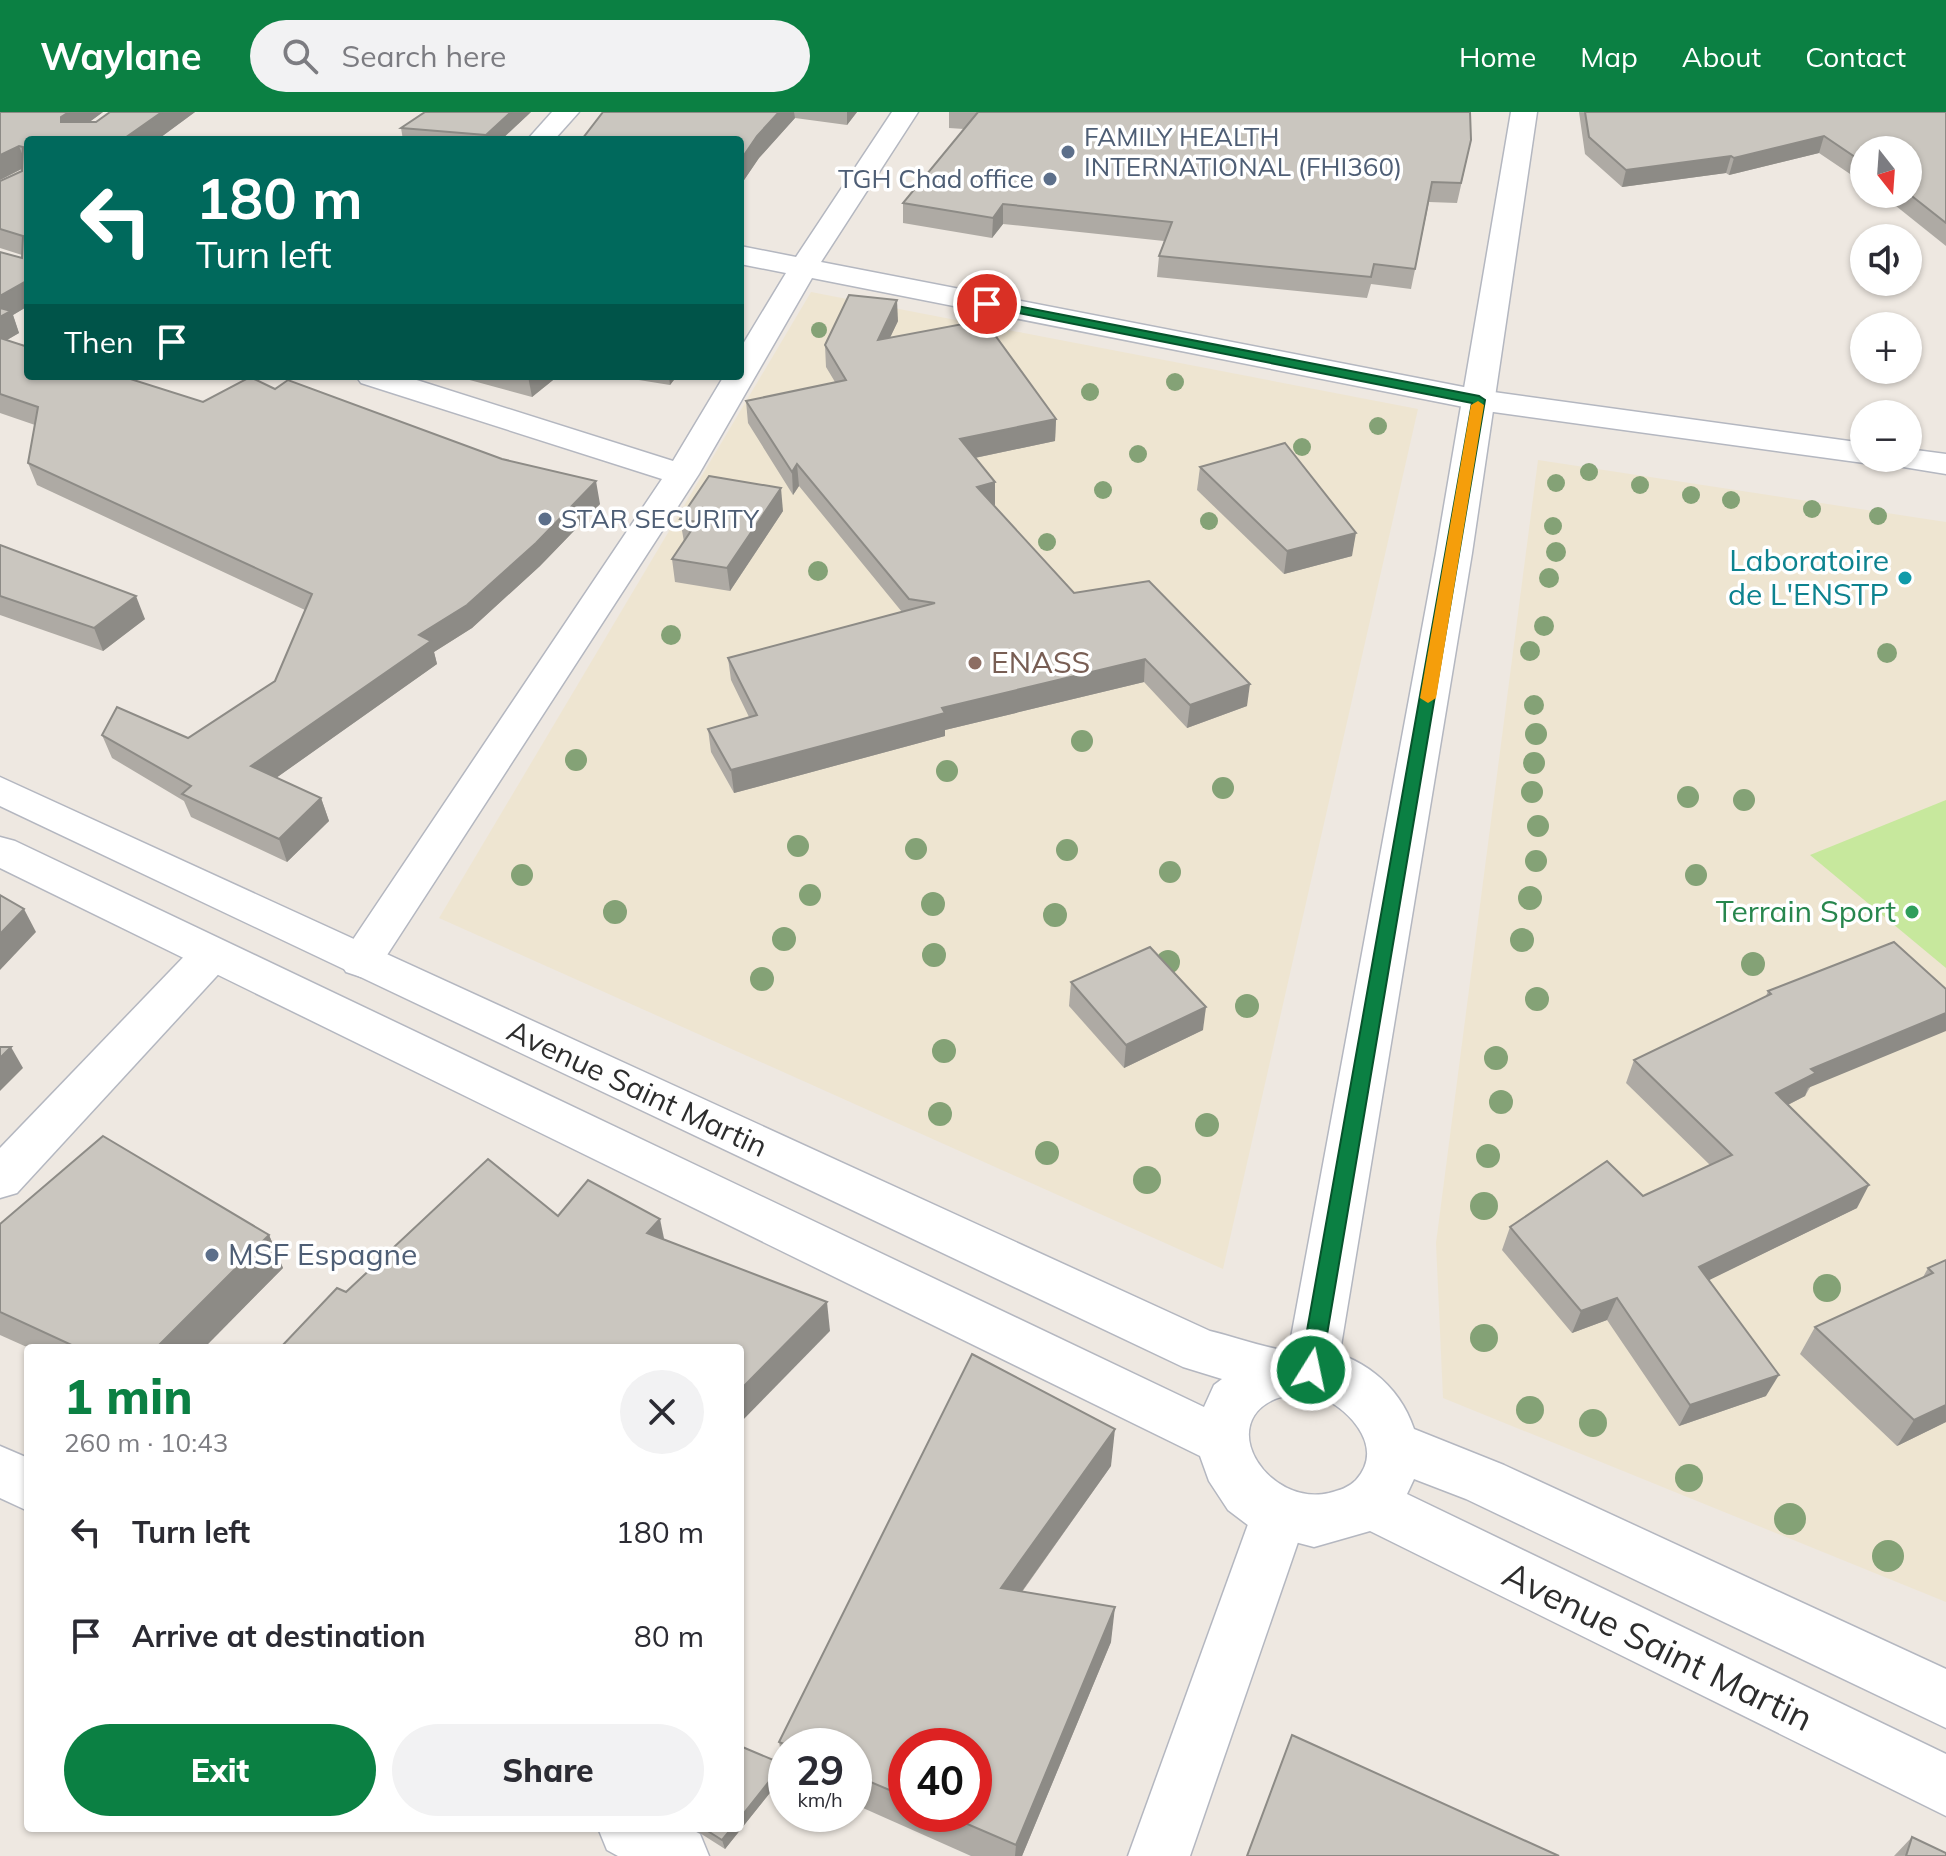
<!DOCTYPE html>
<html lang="en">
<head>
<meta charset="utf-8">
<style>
	:root { --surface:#fff; --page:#f2f2f3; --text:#2b2b33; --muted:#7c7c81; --accent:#0b8043 }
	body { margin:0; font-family:Mulish,sans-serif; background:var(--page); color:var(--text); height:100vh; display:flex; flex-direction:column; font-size:30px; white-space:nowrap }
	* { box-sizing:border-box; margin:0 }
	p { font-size:26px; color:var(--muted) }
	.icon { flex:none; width:44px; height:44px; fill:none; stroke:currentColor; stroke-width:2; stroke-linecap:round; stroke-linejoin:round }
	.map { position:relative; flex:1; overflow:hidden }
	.details { position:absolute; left:24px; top:1232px; width:720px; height:488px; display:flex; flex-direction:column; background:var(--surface); border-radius:8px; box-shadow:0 2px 6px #0004 }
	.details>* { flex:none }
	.top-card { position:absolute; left:24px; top:24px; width:720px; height:244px; border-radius:8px; box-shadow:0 2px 6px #0004; background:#00695c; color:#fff; overflow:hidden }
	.needle { width:52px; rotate:163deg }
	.controls { position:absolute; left:1850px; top:24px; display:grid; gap:16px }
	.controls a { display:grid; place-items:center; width:72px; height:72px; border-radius:50%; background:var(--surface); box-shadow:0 2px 6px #0004; font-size:40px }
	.speed { position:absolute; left:768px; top:1616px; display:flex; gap:16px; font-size:40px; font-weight:700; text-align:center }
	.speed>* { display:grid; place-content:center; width:104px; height:104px; border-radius:50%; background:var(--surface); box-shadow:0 2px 6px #0004; line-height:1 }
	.speed small { font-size:20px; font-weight:400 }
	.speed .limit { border:12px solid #d22; background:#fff; color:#111 }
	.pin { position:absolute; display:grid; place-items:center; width:68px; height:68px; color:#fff; margin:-34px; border:4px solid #fff; border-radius:50%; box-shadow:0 2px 8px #0007 }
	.me { position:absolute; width:88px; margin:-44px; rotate:10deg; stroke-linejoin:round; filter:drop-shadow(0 0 6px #0008) }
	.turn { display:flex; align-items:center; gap:28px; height:168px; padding:0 40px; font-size:36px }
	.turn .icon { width:104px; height:104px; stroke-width:2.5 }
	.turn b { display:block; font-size:56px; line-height:68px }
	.then { display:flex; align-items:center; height:76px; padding:0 40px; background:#0003; gap:16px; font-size:30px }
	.round { display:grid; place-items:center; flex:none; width:84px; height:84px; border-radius:42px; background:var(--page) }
	.head { display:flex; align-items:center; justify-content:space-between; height:136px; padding:0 40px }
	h1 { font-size:48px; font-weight:800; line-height:60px; color:var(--accent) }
	.button { display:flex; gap:16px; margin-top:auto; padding:16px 40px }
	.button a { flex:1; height:92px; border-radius:48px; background:var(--accent); color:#fff; font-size:32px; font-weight:800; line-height:92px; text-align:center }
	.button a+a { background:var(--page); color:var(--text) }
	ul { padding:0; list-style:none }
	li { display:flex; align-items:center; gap:24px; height:104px; padding:0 40px }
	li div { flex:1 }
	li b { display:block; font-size:30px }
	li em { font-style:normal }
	header { display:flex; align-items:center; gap:48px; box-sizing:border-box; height:112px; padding:0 40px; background:var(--accent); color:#fff }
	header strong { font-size:38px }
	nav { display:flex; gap:44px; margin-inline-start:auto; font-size:28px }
	.search { width:560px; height:72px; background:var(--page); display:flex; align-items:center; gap:20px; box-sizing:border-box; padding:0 28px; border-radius:44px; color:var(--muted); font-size:30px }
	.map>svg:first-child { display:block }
	.education { fill:#eee5d1 }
	.pitch { fill:#c7e89d }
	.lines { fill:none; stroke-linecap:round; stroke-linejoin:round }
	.minor-casing { stroke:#b4b7c0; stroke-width:3 }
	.tertiary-casing { stroke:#b4b7c0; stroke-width:3 }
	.secondary-casing { stroke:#b4b7c0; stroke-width:3 }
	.minor { fill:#fff; fill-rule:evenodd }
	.tertiary { fill:#fff; fill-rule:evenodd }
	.secondary { fill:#fff; fill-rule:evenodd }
	.tree { fill:#84a276 }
	.wall { fill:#aeaaa4; fill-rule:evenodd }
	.shaded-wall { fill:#8d8b86 }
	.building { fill:#cac6bf; stroke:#8d8b86; stroke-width:2 }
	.route { fill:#0b8043; stroke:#07532c; stroke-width:2 }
	.slow { fill:#f59e0b }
	.service-dot { fill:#5c6f8a; stroke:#fff; stroke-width:3 }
	.culture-dot { fill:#0f9aa8; stroke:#fff; stroke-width:3 }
	.education-dot { fill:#8d6e63; stroke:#fff; stroke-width:3 }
	.leisure-dot { fill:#2e9e5b; stroke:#fff; stroke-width:3 }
	.labels { text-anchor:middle; stroke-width:7; stroke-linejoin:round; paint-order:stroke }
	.far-service-label { font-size:26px; fill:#4e5e75; stroke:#fff; text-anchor:start }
	.culture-label { font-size:30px; fill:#0d838f; stroke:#fff; text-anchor:end }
	.education-label { font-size:30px; fill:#785e54; stroke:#fff; text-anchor:start }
	.leisure-label { font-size:30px; fill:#27864d; stroke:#fff; text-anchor:end }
	.street-label { font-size:30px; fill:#2d2d2d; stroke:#fff }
	.service-label { font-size:30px; fill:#4e5e75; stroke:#fff; text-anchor:start }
	.near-street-label { font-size:36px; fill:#2d2d2d; stroke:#fff }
</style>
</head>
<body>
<header>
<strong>Waylane</strong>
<div class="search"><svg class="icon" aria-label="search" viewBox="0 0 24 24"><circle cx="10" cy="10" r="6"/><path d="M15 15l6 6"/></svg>Search here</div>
<nav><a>Home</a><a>Map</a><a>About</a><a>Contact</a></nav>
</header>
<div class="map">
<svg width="1946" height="1744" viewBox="0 0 1946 1744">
	<rect width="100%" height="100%" fill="#eee8e1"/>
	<g class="education">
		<path d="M811,180L1418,297L1223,1157L439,806Z"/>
		<path d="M1538,348L1946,410V1490L1443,1286L1436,1131Z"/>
	</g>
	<path class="pitch" d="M1946,688V856L1810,743Z"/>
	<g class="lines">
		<defs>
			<g id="minor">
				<path d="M552,0H579L554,28H527Z"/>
				<path d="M892,0H918L821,150L1479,278L1864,331V346H1877L1864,351L1479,298L812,166L699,362L376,860L361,865L346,860L339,849L346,838L662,367L361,271L356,264H404L673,349L724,264H740V237L786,161L740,152V134L796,145Z"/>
				<path d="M1908,337L1946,342V362L1891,353L1886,346H1908Z"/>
				<path d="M211,827L226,832L233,843L226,854L17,1081L0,1086V1036L196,832Z"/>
				<path d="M0,1334L28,1346V1399L0,1386Z"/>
				<path d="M598,1716H689L700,1722L709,1744H618L607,1738Z"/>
			</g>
			<g id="tertiary">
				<path d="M1511,0H1537L1472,441L1337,1258L1329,1274L1311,1281L1293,1274L1285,1258L1436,441Z"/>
				<path d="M1279,1379L1298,1386L1307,1404L1190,1744H1128L1251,1404L1260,1386Z"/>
			</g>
			<path id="secondary" d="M0,665L1210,1219C1235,1225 1262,1235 1288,1239C1296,1240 1305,1235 1313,1236C1360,1242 1399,1272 1414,1317L1504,1353L1946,1557V1616L1466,1387L1414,1367L1407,1382L1946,1642V1704L1370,1419L1314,1435L1257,1420L1228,1398L1209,1369L1200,1344L0,756V725L15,729L1204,1295L1214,1273L1222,1267L1183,1255L0,694ZM1311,1281C1344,1291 1388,1333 1356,1368C1348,1376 1340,1378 1329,1381C1269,1395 1215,1313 1275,1287C1285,1283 1300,1283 1311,1281Z"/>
		</defs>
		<use href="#minor" class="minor-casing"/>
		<use href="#tertiary" class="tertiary-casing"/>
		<use href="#secondary" class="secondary-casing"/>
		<use href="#minor" class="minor"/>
		<use href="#tertiary" class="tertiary"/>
		<use href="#secondary" class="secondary"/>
	</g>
	<g class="tree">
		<circle cx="819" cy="218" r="8"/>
		<circle cx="1175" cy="270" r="9"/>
		<circle cx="1090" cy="280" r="9"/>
		<circle cx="1378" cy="314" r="9"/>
		<circle cx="1302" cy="335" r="9"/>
		<circle cx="1138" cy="342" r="9"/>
		<circle cx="1589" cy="360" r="9"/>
		<circle cx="1556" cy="371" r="9"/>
		<circle cx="1640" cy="373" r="9"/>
		<circle cx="1103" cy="378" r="9"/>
		<circle cx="1691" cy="383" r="9"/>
		<circle cx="1731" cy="388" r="9"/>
		<circle cx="1812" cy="397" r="9"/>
		<circle cx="1878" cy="404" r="9"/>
		<circle cx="1209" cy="409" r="9"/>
		<circle cx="1553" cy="414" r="9"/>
		<circle cx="1047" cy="430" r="9"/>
		<circle cx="1556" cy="440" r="10"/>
		<circle cx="818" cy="459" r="10"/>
		<circle cx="1549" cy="466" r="10"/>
		<circle cx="1544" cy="514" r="10"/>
		<circle cx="671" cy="523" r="10"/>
		<circle cx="1530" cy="539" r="10"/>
		<circle cx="1887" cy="541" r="10"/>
		<circle cx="1534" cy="593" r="10"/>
		<circle cx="1536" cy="622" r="11"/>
		<circle cx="1082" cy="629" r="11"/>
		<circle cx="576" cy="648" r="11"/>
		<circle cx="1534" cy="651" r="11"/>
		<circle cx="947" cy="659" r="11"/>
		<circle cx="1223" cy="676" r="11"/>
		<circle cx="1532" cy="680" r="11"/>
		<circle cx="1688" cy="685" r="11"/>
		<circle cx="1744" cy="688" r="11"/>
		<circle cx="1538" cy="714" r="11"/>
		<circle cx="798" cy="734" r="11"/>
		<circle cx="916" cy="737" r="11"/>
		<circle cx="1067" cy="738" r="11"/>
		<circle cx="1536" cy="749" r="11"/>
		<circle cx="1170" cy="760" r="11"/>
		<circle cx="522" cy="763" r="11"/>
		<circle cx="1696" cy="763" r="11"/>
		<circle cx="810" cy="783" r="11"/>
		<circle cx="1530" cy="786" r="12"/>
		<circle cx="933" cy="792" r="12"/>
		<circle cx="615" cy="800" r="12"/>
		<circle cx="1055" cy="803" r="12"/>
		<circle cx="784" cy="827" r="12"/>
		<circle cx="1522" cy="828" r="12"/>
		<circle cx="934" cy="843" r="12"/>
		<circle cx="1168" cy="850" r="12"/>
		<circle cx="1753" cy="852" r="12"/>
		<circle cx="762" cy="867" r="12"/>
		<circle cx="1537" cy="887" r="12"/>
		<circle cx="1247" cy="894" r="12"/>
		<circle cx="944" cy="939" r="12"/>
		<circle cx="1496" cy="946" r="12"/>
		<circle cx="1501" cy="990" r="12"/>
		<circle cx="940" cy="1002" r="12"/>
		<circle cx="1207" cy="1013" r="12"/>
		<circle cx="1047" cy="1041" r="12"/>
		<circle cx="1488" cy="1044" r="12"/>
		<circle cx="1147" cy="1068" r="14"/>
		<circle cx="1484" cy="1094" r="14"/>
		<circle cx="1827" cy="1176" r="14"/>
		<circle cx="1484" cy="1226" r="14"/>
		<circle cx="1530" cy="1298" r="14"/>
		<circle cx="1593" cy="1311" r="14"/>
		<circle cx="1689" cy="1366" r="14"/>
		<circle cx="1790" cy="1407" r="16"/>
		<circle cx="1888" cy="1444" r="16"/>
	</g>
	<g class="wall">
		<path d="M0,0H103L89,10H96L110,0H195L157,28H28V194L13,203L19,221L7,228L203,290L275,277L600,392L540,454L472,516L434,540L437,552L276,666L321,686L329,709L287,750L191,705L184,689L112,646L102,623L188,626L275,569L305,498L37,373L28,351L35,313L0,301V140L22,146V143L0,136V69L22,59V57L0,68Z"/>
		<path d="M531,0L501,28H403L401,16Z"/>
		<path d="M603,0H857L847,13L795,6L759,46L740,74V28H583V26Z"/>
		<path d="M949,0H1470L1467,47L1457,91L1429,90L1411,177L1371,172L1367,186L1157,165L1159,144L1164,129L1003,112L992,126L903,111V91L964,17L949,16Z"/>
		<path d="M1579,0H1946V134L1881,82H1908L1864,38V69L1859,68L1819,41L1729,63L1726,61L1622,75L1585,42Z"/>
		<path d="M898,209L890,225L1056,307L1055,329L975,346L995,370V393H993L1074,481L1247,594L1187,616L1144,570L945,618V624L734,681L711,640L708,617L749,605L731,568L728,546L902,500L799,374L793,383L748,311L746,289L835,270L826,255L825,233Z"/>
		<path d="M455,264H558L532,285Z"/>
		<path d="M614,264H677L670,273Z"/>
		<path d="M1200,355L1352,444L1284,462L1197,378Z"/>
		<path d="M783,399L730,479L675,470L672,447L684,430L680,407Z"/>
		<path d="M0,433L145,507L103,539L0,503Z"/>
		<path d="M1894,830L1805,984L1788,993L1857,1096L1708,1168L1766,1284L1679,1314L1607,1208L1572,1221L1502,1138L1510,1115L1643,1084L1710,1053L1626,971L1634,948L1766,884L1768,879Z"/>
		<path d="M1071,870L1203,918L1124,956L1069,894Z"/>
		<path d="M0,1112L269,1123L283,1156L204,1236H29L0,1223Z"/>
		<path d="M1946,1148V1310L1897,1334L1800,1242L1815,1215L1922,1167L1928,1156Z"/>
		<path d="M1111,1354L1022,1480L1111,1530L1022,1744H971L854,1692V1634H786V1662H785L725,1737L692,1716H740L783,1652L779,1630ZM906,1634L974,1702H906Z"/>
		<path d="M1912,1725L1946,1744H1894Z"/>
	</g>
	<g class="shaded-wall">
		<path d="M69,0H103L68,26L61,10V5Z"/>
		<path d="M162,0H195L157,28H122Z"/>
		<path d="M511,0H531L501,28H487L486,23Z"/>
		<path d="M779,0H794L795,6L759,46L740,74V49L757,24Z"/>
		<path d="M847,0H857L847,13Z"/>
		<path d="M1824,24L1819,41L1729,63L1734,46Z"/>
		<path d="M19,34L27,54L0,68V43Z"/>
		<path d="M1731,44L1726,61L1622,75L1626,58Z"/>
		<path d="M1864,52V64L1863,68H1859Z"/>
		<path d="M1003,92V112L992,126L993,106Z"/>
		<path d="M28,168V194L13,203L19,221L0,232V184Z"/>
		<path d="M897,188L898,209L879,249L878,228Z"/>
		<path d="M528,264H558L532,285Z"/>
		<path d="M669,264H677L670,273Z"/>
		<path d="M1056,307L1055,329L960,349V327Z"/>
		<path d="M797,352L799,374L793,383L792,360Z"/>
		<path d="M596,369L600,392L540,454L472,516L434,540L437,552L259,678L251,654L419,523Z"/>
		<path d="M995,370V393L977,397V375Z"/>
		<path d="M781,376L783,399L730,479L727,456Z"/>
		<path d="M1356,421L1352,444L1284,462L1287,439Z"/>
		<path d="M136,484L145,507L103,539L94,516Z"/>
		<path d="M1145,547L1144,570L945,618V624L734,681L731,658L942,596Z"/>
		<path d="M1250,572L1247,594L1187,616L1190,593Z"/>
		<path d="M321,686L329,709L287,750L279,727Z"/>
		<path d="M24,797L36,820L0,858V822Z"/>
		<path d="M1206,895L1203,918L1124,956L1126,933Z"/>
		<path d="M1946,901V919L1808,976L1805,984L1766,1004L1776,981L1811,957Z"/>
		<path d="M11,935L23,956L0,979V946Z"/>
		<path d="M1869,1073L1857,1096L1689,1178L1699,1155Z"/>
		<path d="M660,1107L666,1136L647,1121Z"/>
		<path d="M269,1123L283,1156L204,1236H156Z"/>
		<path d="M1617,1186L1607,1208L1572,1221L1581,1199Z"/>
		<path d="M827,1190L830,1219L740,1311V1278Z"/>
		<path d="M1779,1263L1766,1284L1679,1314L1690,1293Z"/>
		<path d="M1946,1293V1310L1897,1334L1914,1308Z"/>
		<path d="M1115,1317L1111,1354L1000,1510L1001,1476Z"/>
		<path d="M1115,1495L1111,1530L1022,1744H1015L1016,1733Z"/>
		<path d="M783,1652L785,1662L725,1737L722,1728L732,1716H740V1706Z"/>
	</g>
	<g class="building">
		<path d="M0,0H69L61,5V10H96L110,0H162L122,28H28V168L0,184V140L22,146L23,124L0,117V69L22,59L23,35L19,34L0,43Z"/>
		<path d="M425,0H511L486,23L401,16Z"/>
		<path d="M603,0H779L757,24L740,49V28H607L583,26Z"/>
		<path d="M978,0H1470L1471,28L1461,71L1432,70L1415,157L1374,152L1371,165L1159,144L1172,110L1003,92L993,106L903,91Z"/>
		<path d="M1585,0H1946V111L1908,81V38H1864V51L1824,24L1734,46L1731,44L1626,58L1589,25Z"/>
		<path d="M849,183L897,188L878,228L984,208L1056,307L960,327L995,370L977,375L1074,481L1149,469L1250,572L1190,593L1145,547L942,596L945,601L731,658L708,617L757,603L728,546L935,491L909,487L797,352L792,360L746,289L846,268L825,233Z"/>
		<path d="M0,196L11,199L0,205Z"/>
		<path d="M0,226L28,235V264H121L203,290L250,265L275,277L288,268L502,347L596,369L536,431L467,493L419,523L431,529L251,654L321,686L279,727L182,682L191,674L102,623L117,595L188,626L275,569L312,482L28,351L38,295L0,282Z"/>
		<path d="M1285,331L1356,421L1287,439L1200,355Z"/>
		<path d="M709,364L781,376L727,456L672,447L697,410L680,407Z"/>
		<path d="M0,433L136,484L94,516L0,484Z"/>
		<path d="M0,783L24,797L0,822Z"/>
		<path d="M1894,830L1946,877V901L1811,957L1816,961L1776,981L1869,1073L1699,1155L1779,1263L1690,1293L1617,1186L1581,1199L1510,1115L1607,1049L1643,1084L1732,1043L1634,948L1771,882L1768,879Z"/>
		<path d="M1150,835L1206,895L1126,933L1071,870Z"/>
		<path d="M0,935H11L0,946Z"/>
		<path d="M103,1024L269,1123L156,1236H78L0,1200V1112Z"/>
		<path d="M488,1047L558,1104L588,1068L660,1107L647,1121L827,1190L740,1278V1236H280L337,1176L346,1180Z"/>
		<path d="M1946,1148V1293L1914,1308L1815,1215L1933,1161L1928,1156Z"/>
		<path d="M972,1242L1115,1317L1001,1476L1115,1495L1016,1733L944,1702H974V1634H906V1685L854,1663V1634H789L779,1630Z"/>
		<path d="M1292,1623L1559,1744H1247Z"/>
		<path d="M740,1634L783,1652L740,1706Z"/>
		<path d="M703,1716H732L722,1728Z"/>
		<path d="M1912,1725L1946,1741V1744H1906Z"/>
	</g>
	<path class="route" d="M987,188L1479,284L1485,288L1321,1258L1318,1265L1311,1268L1303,1265L1300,1258L1472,291L983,194L981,192Z"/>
	<path class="slow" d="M1478,289L1484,293L1436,586L1428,591L1420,586L1471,293Z"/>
	<g class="service-dot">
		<circle cx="1068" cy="40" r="8"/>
		<circle cx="1050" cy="67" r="8"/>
		<circle cx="545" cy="407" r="8"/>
		<circle cx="212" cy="1143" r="8"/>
	</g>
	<circle class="culture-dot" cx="1905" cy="466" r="8"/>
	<circle class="education-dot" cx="975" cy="551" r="8"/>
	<circle class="leisure-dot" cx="1912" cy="800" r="8"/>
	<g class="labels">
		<g class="far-service-label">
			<text x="1084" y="34">FAMILY HEALTH<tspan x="1084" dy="30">INTERNATIONAL (FHI360)</tspan></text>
			<text x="1034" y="76" text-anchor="end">TGH Chad office</text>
			<text x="561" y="416">STAR SECURITY</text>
		</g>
		<g class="culture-label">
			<text x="1889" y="459">Laboratoire<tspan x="1889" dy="34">de L'ENSTP</tspan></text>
		</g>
		<g class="education-label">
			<text x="991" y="561">ENASS</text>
		</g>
		<g class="leisure-label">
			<text x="1896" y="810">Terrain Sport</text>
		</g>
		<g class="street-label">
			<text transform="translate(637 977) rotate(25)" y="10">Avenue Saint Martin</text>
		</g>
		<g class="service-label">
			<text x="228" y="1153">MSF Espagne</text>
		</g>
		<g class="near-street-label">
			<text transform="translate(1658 1534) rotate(26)" y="13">Avenue Saint Martin</text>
		</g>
	</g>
</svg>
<div class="controls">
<a><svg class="needle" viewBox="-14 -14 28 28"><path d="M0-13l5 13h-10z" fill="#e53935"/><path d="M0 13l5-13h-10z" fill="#7c7c81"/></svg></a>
<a><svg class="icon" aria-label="sound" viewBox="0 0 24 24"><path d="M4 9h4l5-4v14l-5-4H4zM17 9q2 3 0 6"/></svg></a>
<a>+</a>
<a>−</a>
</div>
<div class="speed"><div>29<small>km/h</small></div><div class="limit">40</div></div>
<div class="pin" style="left:987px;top:192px;background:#d93025"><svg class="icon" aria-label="arrive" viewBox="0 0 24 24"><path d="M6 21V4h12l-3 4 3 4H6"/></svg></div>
<svg class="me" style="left:1311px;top:1258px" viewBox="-20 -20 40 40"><circle r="17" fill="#0b8043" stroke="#fff" stroke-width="3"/><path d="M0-11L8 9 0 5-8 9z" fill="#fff"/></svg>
<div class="top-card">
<div class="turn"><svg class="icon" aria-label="left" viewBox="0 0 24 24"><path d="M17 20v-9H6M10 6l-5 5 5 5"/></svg><div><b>180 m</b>Turn left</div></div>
<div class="then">Then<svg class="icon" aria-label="arrive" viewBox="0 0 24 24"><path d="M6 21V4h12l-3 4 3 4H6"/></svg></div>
</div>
<section class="details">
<div class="head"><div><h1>1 min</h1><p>260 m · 10:43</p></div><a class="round"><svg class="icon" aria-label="close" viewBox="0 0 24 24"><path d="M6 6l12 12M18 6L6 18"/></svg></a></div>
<ul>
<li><svg class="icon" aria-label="left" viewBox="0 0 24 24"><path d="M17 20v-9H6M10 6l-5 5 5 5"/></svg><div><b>Turn left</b></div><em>180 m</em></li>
<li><svg class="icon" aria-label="arrive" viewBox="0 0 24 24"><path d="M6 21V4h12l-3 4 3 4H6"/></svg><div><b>Arrive at destination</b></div><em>80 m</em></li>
</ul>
<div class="button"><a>Exit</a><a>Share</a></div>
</section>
</div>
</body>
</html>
